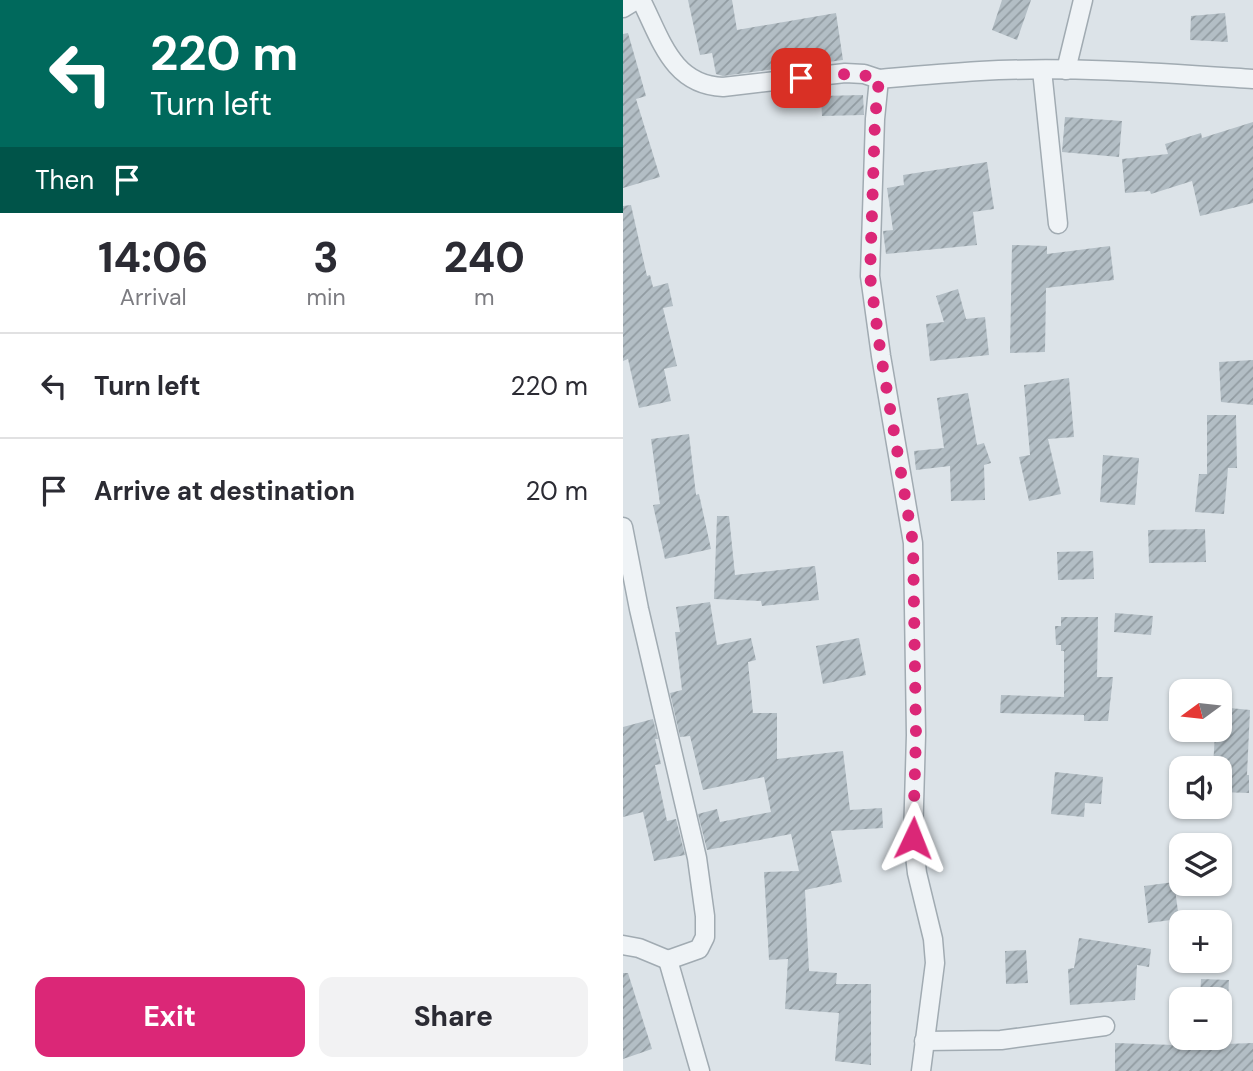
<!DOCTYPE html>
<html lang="en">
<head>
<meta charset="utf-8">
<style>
	:root { --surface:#fff; --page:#f2f2f3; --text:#2b2b33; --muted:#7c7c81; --line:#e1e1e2; --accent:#db2777 }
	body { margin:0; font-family:"DM Sans",sans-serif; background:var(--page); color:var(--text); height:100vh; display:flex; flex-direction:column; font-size:26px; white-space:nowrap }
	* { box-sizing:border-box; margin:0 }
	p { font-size:23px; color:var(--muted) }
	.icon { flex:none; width:38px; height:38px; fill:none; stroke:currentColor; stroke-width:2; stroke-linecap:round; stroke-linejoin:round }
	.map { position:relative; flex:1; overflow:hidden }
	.details { display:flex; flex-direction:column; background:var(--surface); width:623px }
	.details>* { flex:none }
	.top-card { background:#00695c; color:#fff; overflow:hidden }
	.needle { width:46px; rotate:255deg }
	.fabs { position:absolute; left:546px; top:679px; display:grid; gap:14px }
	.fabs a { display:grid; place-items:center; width:63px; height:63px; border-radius:14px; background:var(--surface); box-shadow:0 2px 5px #0004; font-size:35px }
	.pin { position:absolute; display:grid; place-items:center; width:60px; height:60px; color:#fff; margin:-30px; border-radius:14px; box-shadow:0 4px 10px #0006 }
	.me { position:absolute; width:77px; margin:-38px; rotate:2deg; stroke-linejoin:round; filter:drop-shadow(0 0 5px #0008) }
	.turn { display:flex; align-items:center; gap:24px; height:147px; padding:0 35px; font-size:32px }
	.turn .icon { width:91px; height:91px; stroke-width:2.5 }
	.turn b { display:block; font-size:49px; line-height:60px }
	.then { display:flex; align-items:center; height:66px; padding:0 35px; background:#0003; gap:14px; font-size:26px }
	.eta { display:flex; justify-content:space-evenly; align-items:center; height:119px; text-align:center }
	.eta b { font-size:42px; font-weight:800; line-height:49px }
	.cta { display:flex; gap:14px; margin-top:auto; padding:14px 35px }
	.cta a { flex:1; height:80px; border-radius:14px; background:var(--accent); color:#fff; font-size:28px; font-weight:800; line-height:80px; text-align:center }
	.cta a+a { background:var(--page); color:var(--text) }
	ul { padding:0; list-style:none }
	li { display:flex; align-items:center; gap:21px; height:105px; padding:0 35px; border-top:2px solid var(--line) }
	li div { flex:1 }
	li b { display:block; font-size:26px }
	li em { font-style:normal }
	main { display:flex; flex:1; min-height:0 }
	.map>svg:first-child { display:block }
	.building { fill:url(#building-hatch) }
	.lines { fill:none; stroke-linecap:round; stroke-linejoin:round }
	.street-casing { stroke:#a1abb2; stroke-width:21 }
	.street { stroke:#eff3f6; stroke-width:18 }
	.route { stroke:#db2777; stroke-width:12; stroke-dasharray:0 21.6 }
</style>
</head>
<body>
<main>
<section class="details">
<div class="top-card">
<div class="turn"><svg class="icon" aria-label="left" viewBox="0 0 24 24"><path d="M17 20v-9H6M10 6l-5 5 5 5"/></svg><div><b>220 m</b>Turn left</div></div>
<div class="then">Then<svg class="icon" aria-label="arrive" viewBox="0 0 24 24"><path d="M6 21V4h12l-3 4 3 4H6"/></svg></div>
</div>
<div class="eta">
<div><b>14:06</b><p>Arrival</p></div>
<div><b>3</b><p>min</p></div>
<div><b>240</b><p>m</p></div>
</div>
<ul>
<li><svg class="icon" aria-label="left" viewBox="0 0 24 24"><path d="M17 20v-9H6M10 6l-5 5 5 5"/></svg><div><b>Turn left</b></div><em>220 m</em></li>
<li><svg class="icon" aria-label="arrive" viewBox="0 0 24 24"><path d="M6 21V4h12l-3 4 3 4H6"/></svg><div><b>Arrive at destination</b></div><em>20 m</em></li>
</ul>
<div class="cta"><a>Exit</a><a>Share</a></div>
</section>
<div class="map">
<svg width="630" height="1071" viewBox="0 0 630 1071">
	<defs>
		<pattern id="building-hatch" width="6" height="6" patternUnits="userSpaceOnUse" patternTransform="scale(1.75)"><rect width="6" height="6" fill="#b3bec5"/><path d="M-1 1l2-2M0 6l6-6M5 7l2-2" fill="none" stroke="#919ba1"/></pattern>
	</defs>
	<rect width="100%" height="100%" fill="#dce3e8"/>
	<g class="building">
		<path d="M65,0H109L114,30L213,13L220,60L100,76L93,74L89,53L77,55Z"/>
		<path d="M379,0H408L394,40L369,30Z"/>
		<path d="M602,13L605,42L567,40L568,16Z"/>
		<path d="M5,33L23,96L13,99L37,177L0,188V34Z"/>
		<path d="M240,95L241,115L199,116L198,96Z"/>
		<path d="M442,117L499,121L496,157L439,152Z"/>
		<path d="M630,122V203L577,216L569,181L528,194L527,191L502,193L499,159L545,154L542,144L578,133L579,138Z"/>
		<path d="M364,162L371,209L350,212L354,245L263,254L260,231L270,230L264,188L281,185L280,175Z"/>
		<path d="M8,205L24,276L27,275L30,287L45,283L50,306L40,308L54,366L41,369L48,401L16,408L5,359L0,361V206Z"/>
		<path d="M389,245L424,246V254L487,246L491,280L423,288L422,352L387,353Z"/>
		<path d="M335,289L343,319L362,317L366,355L307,361L303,324L321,322L313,296Z"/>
		<path d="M630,360V405L598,402L596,362Z"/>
		<path d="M446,378L451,437L425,439L438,494L406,501L396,457L407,455L401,385Z"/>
		<path d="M345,393L354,445L361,443L368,463L361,465L362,500L328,501L327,466L293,470L291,451L321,448L314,398Z"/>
		<path d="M584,415H613L614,468H605L601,514L572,512L576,474H584Z"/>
		<path d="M66,434L73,495L76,494L88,549L42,559L30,505L37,504L28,439Z"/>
		<path d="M480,455L516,458L512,505L477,502Z"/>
		<path d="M94,516H106L112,575L192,566L196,600L139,606L138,601L91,599Z"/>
		<path d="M582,529L583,562L526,563L525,530Z"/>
		<path d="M470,551L471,579L435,580L434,552Z"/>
		<path d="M87,602L94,645L128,638L133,660L125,662L130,713H154V759L220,751L227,810L259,808L260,828L208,831L219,882L182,890L186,971L214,973L213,984H248V1065L212,1061L216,1013L162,1009L165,959L146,960L141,872L176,871L168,834L84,850L75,814L94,809L97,822L148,812L141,777L80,790L67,736L57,737L47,693L59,690L52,632H57L53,607Z"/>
		<path d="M492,613L530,616L528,635L491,632Z"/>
		<path d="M438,617H475L474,677H490L485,721H461V715L377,713L378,695L441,697V651H438V645H433L432,626H438Z"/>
		<path d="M236,638L243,675L200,684L193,646Z"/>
		<path d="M597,707L627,710L624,775H626V793L597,792V768H590L592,733L597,734Z"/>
		<path d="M30,719L35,739H32L38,764L32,765L44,821L53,819L62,855L31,861L20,812L0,817V727Z"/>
		<path d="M432,772L480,777L478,804L462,803L461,817L428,814Z"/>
		<path d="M551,882L556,919L525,923L521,886Z"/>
		<path d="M456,938L528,949L526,967L514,965L512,1000L447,1005L445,969L451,968Z"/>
		<path d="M403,950L405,983L383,984L382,951Z"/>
		<path d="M0,973H5L29,1049L0,1059Z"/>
		<path d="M578,979L606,980L605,999H577Z"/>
		<path d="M551,1038H603V1044L630,1043V1071H492V1043L551,1045Z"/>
	</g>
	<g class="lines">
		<defs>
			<g id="street">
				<path d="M18,0C38,39 49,85 100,87L222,73L241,74L256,79C290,76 323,73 357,71C448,66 540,73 630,79"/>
				<path d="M0,8L13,0"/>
				<path d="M419,70L435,224"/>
				<path d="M443,70L460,0"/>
				<path d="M256,79L252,119L247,276L258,356L290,543L293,735L290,838L294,873L310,939L312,963L298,1071"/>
				<path d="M0,527L16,609L74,858L82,916V937L76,949L45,960L77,1071"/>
				<path d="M0,945L16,948L45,960"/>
				<path d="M301,1041L378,1040L482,1026"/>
			</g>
		</defs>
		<use href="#street" class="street-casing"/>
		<use href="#street" class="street"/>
	</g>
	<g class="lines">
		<path class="route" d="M178,78C205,75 230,71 256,79L252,119L247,276L258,356L290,543L293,735L290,838"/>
	</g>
</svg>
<div class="fabs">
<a><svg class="needle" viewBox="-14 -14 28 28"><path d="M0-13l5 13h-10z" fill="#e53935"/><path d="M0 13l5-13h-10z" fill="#7c7c81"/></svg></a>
<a><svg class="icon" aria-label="sound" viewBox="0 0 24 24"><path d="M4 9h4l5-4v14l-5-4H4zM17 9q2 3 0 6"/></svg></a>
<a><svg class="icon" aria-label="layers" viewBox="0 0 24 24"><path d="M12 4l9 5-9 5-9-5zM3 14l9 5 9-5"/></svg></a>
<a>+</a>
<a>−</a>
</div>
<div class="pin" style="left:178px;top:78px;background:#d93025"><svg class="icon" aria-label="arrive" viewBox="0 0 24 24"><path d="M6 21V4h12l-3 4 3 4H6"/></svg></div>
<svg class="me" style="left:290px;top:838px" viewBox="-20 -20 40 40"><path d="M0-17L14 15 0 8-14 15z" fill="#db2777" stroke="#fff" stroke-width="4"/></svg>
</div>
</main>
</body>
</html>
